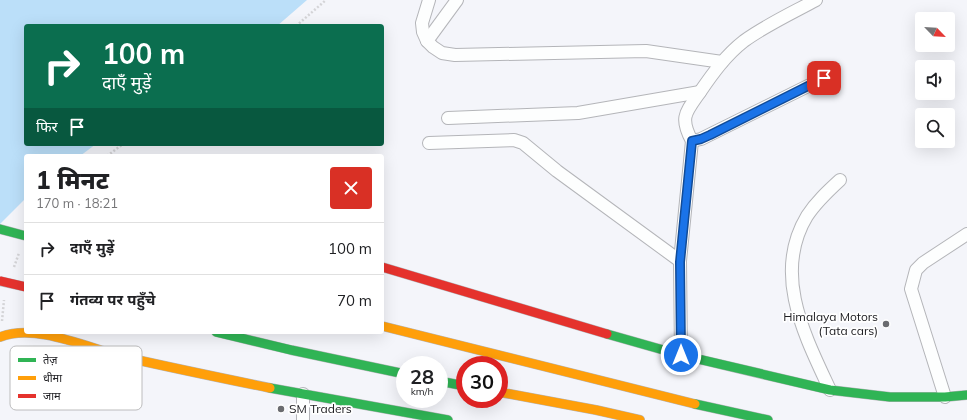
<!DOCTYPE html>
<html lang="hi">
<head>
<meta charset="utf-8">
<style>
	:root { --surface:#fff; --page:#f2f2f2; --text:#202124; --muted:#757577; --line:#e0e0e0 }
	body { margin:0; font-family:Mulish,"Noto Sans Devanagari",sans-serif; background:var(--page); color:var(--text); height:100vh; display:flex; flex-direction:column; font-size:15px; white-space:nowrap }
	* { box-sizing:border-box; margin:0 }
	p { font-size:13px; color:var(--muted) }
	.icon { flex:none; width:22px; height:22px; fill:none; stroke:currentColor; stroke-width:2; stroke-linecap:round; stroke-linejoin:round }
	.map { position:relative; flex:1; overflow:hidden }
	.details { position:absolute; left:24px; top:154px; width:360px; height:180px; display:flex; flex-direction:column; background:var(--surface); border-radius:4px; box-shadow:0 4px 16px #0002 }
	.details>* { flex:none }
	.top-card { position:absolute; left:24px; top:24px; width:360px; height:122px; border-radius:4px; box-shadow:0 4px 16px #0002; background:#0b6e4f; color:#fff; overflow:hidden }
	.needle { width:26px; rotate:115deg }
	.fabs { position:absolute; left:915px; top:12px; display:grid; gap:8px }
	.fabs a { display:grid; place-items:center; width:40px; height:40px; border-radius:4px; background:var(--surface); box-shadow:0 4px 16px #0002; font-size:20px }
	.speed { position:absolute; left:396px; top:356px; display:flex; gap:8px; font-size:20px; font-weight:700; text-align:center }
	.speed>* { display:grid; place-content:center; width:52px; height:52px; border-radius:50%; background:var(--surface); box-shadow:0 4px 16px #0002; line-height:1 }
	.speed small { font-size:10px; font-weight:400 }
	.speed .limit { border:6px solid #d22; background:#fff; color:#111 }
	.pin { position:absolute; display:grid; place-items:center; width:34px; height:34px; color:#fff; margin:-17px; border-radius:8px; box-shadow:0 2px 6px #0006 }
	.me { position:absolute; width:44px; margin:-22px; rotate:0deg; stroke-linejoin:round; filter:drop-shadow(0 0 3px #0008) }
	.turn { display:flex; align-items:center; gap:14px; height:84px; padding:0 12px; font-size:18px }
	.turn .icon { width:52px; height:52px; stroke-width:2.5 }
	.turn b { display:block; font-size:28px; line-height:34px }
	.then { display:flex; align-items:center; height:38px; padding:0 12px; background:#0003; gap:8px; font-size:15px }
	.round { display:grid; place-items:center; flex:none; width:42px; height:42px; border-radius:4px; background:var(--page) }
	.head { display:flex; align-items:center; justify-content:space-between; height:68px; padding:0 12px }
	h1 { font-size:24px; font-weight:800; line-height:30px }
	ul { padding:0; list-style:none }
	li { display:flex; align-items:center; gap:12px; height:52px; padding:0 12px; border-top:1px solid var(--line) }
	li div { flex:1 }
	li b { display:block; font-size:15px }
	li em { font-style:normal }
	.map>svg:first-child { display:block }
	.water { fill:#bbdff9 }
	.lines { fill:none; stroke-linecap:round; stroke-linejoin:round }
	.street-casing { stroke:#b4b5b9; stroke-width:14 }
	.fast-casing { stroke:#b4b5b9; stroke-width:10 }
	.slow-casing { stroke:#b4b5b9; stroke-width:10 }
	.jam-casing { stroke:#b4b5b9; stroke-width:10 }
	.path { stroke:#d4d4d7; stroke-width:2.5; stroke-dasharray:2 2; stroke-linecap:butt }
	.street { stroke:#fdfefe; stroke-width:12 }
	.fast { stroke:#30b455; stroke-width:9 }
	.slow { stroke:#ff9f0a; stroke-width:9 }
	.jam { stroke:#e5322d; stroke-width:9 }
	.jam-bridge-casing { stroke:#b4b5b9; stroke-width:10; stroke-linecap:butt }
	.jam-bridge { stroke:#e5322d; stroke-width:9 }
	.route-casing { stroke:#114b97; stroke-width:10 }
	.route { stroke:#1a73e8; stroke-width:7 }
	.poi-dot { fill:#6a6b6f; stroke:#fff; stroke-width:1.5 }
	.labels { text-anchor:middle; stroke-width:3.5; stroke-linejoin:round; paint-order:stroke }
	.poi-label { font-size:12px; fill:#202024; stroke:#fff; text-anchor:end }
	.key { fill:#fff; stroke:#bcbcbd; stroke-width:1 }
	.key-label { font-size:11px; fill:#202024 }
</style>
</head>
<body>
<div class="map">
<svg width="967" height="420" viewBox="0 0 967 420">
	<rect width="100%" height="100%" fill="#f4f5fa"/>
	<path class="water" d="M0,0H307L277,26H26V144H96L80,156H26V198L0,224Z"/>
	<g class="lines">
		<defs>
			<g id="street">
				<path d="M429,0L422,23L423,32L427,41L433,47L442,53L455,55L646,51L722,62"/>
				<path d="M816,0C792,13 766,25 744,41C726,55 713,73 700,92C686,112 679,117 692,141L701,139L824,78"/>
				<path d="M427,41L457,0"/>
				<path d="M448,118L578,113L700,92"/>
				<path d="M429,143L514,140L523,143L557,171L680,261"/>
				<path d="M681,355L680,261L692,141"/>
				<path d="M830,390C805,336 772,274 807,216C816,202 828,191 840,180"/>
				<path d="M303,394V420"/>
				<path d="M945,397L911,289L916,270L923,263L967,234"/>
			</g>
			<g id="fast">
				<path d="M0,229L26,236"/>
				<path d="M216,332L291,350L405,374"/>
				<path d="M607,334L681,355L830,390L890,397H945L967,395"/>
				<path d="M439,381L465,386"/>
				<path d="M270,388L448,420"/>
				<path d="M695,404L768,420"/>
			</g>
			<g id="slow">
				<path d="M382,326L695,404"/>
				<path d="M0,337C36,323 88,348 124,357C173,368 221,378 270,388"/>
				<path d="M499,392L596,410L640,420"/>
			</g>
			<path id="jam" d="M382,267L607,334"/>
		</defs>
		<use href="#street" class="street-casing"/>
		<use href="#fast" class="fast-casing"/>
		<use href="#slow" class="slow-casing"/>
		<use href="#jam" class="jam-casing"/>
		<g class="path">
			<path d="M296,26L326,0"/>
			<path d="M107,156L123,144"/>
			<path d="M14,267L19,253"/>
			<path d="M2,321L4,300"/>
		</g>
		<use href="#street" class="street"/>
		<use href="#fast" class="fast"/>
		<use href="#slow" class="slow"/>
		<use href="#jam" class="jam"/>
		<defs>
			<path id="jam-bridge" d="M0,281L26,287"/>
		</defs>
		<use href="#jam-bridge" class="jam-bridge-casing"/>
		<use href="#jam-bridge" class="jam-bridge"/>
	</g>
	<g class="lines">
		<defs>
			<path id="route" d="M681,355L680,262L692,141L701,139L710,135L824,78"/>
		</defs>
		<use href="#route" class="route-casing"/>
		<use href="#route" class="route"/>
	</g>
	<g class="poi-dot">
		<circle cx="886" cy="324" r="4"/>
		<circle cx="281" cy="409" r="4"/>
	</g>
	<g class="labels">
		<g class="poi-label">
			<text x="878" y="321">Himalaya Motors<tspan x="878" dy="14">(Tata cars)</tspan></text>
			<text x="289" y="413" text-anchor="start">SM Traders</text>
		</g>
	</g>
	<rect x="10" y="346" width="132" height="64" rx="6" class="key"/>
	<rect x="18" y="358" width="18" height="4" fill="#30b455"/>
	<rect x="18" y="376" width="18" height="4" fill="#ff9f0a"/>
	<rect x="18" y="394" width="18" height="4" fill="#e5322d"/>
	<g class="key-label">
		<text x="43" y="364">तेज़</text>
		<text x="43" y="382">धीमा</text>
		<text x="43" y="400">जाम</text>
	</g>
</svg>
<div class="fabs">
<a><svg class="needle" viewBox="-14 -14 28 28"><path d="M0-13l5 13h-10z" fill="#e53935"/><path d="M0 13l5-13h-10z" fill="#757577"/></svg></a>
<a><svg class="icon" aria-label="sound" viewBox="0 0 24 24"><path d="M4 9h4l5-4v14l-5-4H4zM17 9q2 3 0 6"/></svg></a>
<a><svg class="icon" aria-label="search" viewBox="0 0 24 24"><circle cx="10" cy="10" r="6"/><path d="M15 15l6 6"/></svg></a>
</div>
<div class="speed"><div>28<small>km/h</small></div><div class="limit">30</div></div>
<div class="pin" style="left:824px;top:78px;background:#d93025"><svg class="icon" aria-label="arrive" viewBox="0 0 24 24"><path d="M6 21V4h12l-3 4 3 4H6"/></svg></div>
<svg class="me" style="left:681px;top:355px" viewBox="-20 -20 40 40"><circle r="17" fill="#1a73e8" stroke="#fff" stroke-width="3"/><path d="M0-11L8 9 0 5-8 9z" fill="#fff"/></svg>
<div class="top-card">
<div class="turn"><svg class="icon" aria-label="right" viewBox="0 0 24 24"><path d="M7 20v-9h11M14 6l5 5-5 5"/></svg><div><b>100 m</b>दाएँ मुड़ें</div></div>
<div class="then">फिर<svg class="icon" aria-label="arrive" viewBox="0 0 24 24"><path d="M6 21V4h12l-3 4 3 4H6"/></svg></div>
</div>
<section class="details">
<div class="head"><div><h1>1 मिनट</h1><p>170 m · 18:21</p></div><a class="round" style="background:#d93025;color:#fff"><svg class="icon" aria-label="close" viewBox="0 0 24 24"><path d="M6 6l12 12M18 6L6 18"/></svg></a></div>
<ul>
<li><svg class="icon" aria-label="right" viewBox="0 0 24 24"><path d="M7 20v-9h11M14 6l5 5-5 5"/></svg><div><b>दाएँ मुड़ें</b></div><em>100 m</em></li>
<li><svg class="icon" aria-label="arrive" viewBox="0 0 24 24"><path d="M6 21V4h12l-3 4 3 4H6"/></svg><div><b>गंतव्य पर पहुँचे</b></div><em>70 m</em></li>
</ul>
</section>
</div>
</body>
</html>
